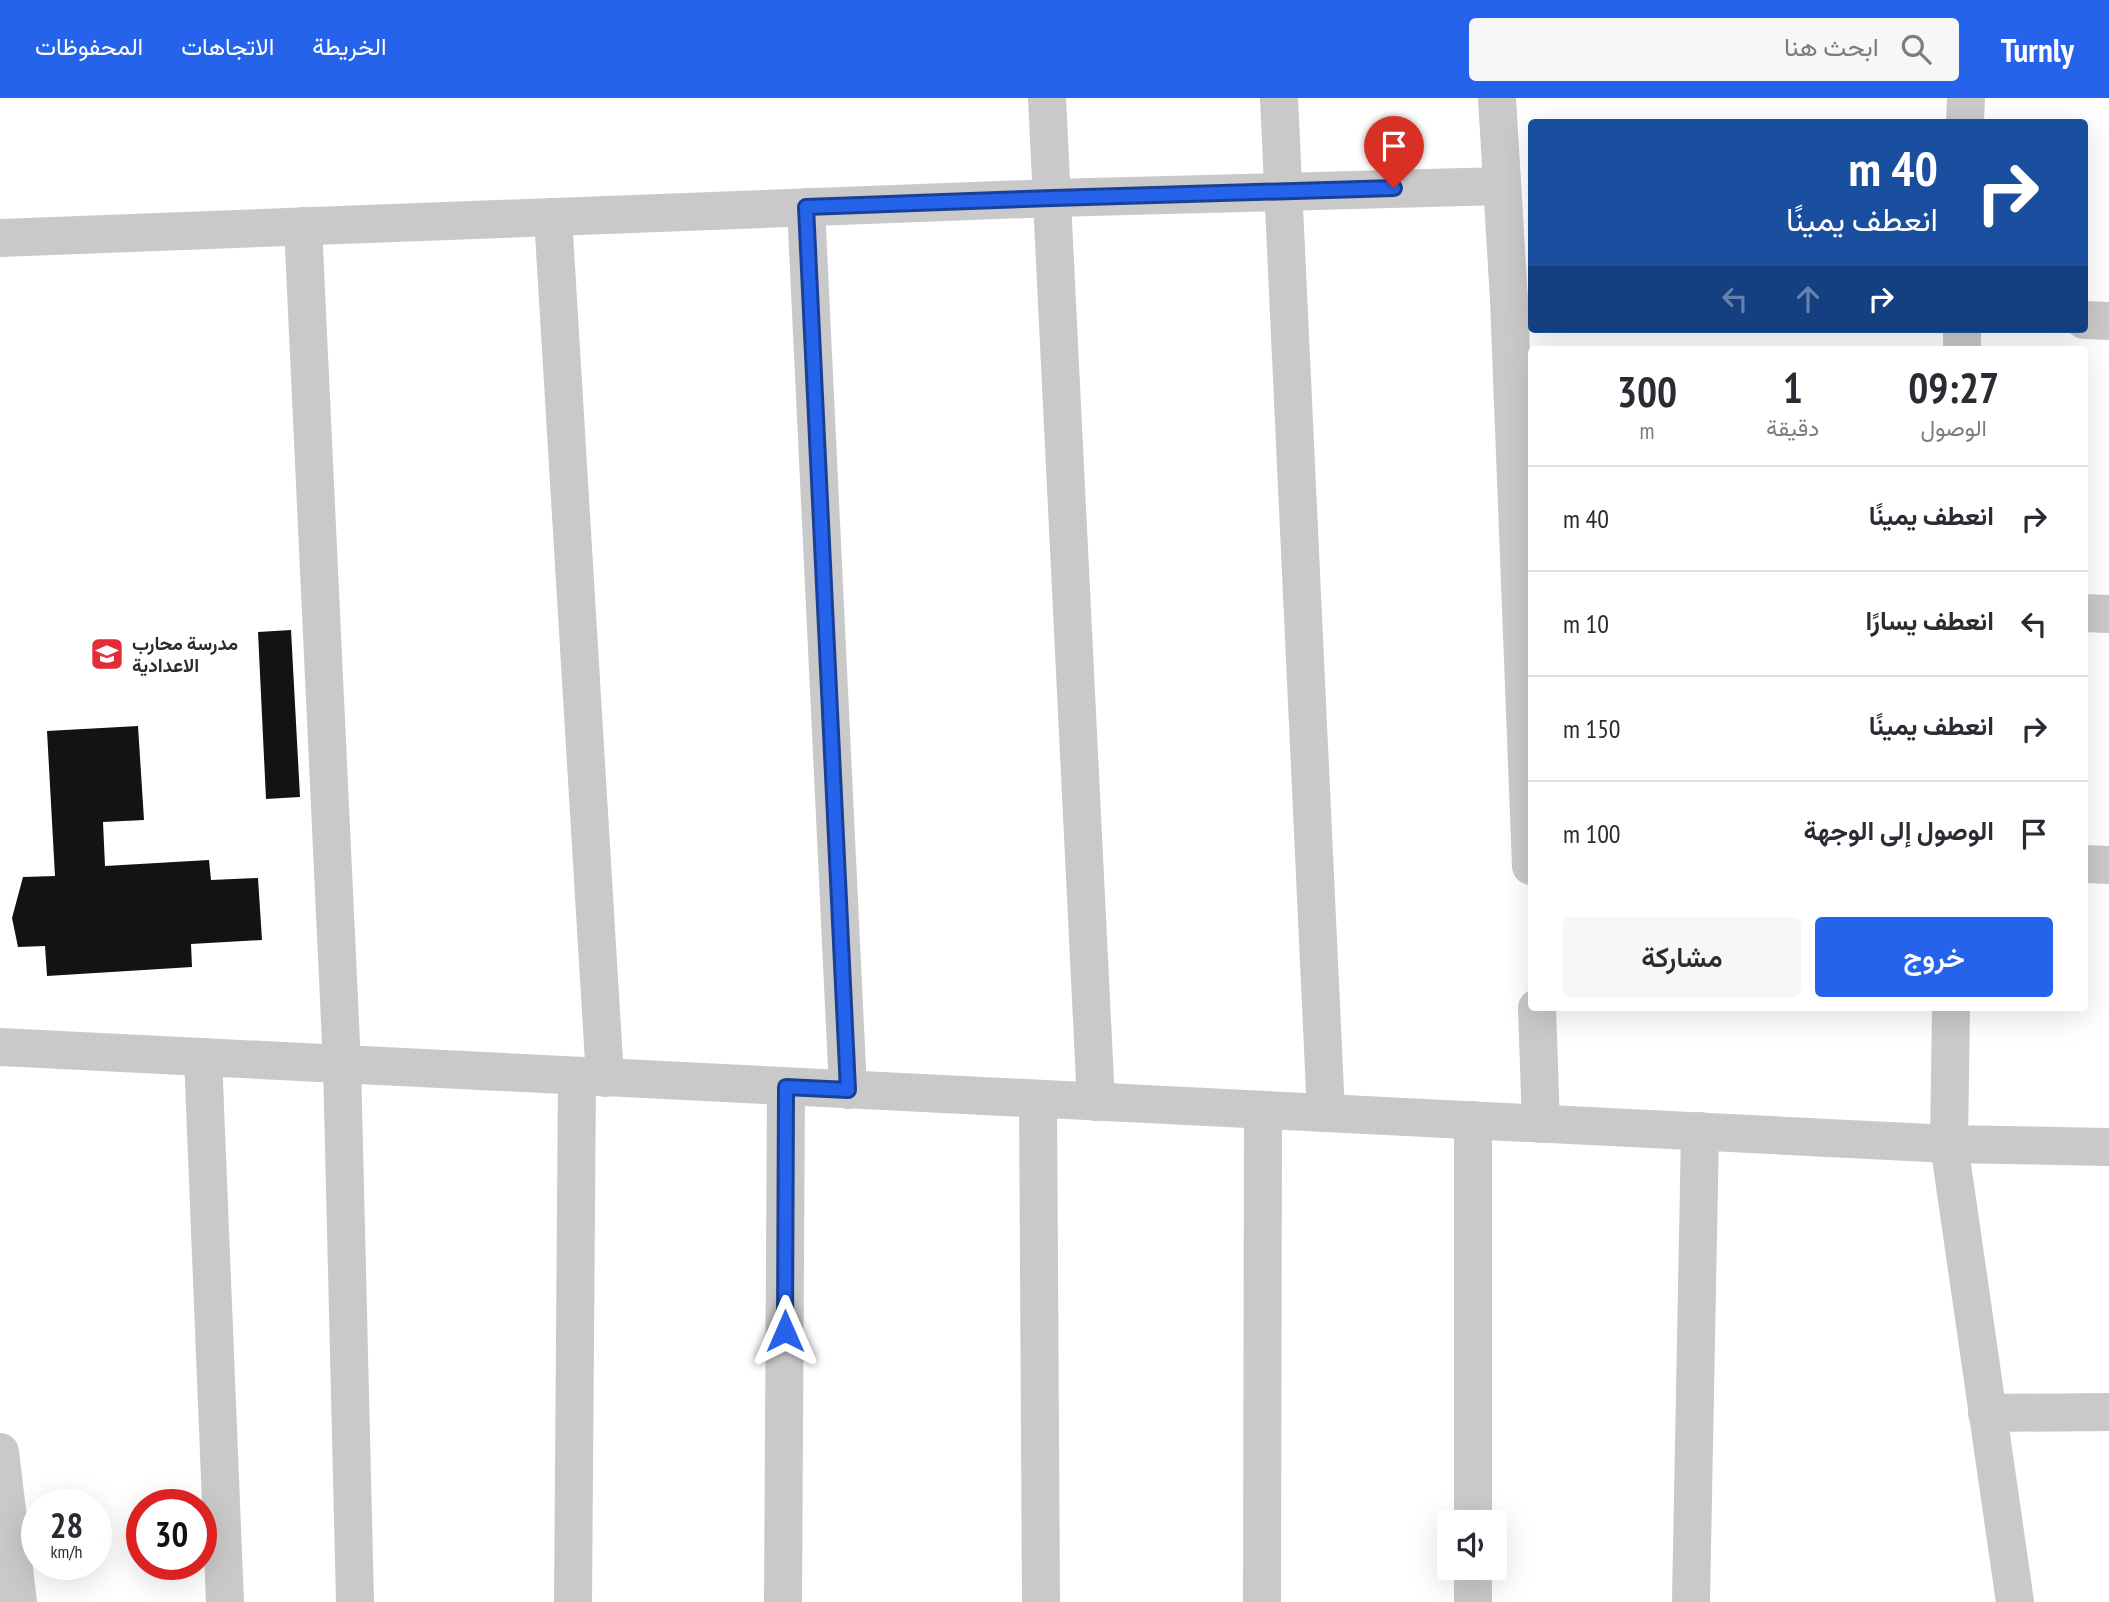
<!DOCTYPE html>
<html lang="ar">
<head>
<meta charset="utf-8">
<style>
	:root { --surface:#fff; --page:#f7f7f7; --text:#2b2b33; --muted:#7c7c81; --line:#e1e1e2; --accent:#2563eb }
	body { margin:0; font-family:"PT Sans Narrow",Vazirmatn,sans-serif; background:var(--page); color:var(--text); direction:rtl; height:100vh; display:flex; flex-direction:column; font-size:26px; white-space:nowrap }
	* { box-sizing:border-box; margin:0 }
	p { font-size:23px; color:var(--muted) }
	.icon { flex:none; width:38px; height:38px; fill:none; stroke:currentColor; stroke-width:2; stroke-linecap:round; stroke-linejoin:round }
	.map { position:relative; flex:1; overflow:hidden; direction:ltr }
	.sheet { position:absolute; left:1528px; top:248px; width:560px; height:665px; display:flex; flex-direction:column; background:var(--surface); border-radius:7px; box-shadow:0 7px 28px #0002; direction:rtl }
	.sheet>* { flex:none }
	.hud { position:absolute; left:1528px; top:21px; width:560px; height:214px; border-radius:7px; box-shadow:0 7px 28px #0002; direction:rtl; background:#1a4fa0; color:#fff; overflow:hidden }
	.tools { position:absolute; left:1437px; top:1412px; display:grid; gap:14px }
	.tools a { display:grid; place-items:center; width:70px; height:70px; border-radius:7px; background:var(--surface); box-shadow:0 7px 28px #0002; font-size:35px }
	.speed { position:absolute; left:21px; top:1391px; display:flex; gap:14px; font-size:35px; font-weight:700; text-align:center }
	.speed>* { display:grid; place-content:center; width:91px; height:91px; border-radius:50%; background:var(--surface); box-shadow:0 7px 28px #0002; line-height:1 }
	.speed small { font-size:18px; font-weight:400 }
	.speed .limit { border:10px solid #d22; background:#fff; color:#111 }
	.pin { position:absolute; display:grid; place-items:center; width:60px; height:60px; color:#fff; margin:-72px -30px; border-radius:50% 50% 50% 0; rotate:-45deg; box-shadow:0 0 7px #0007 }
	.pin .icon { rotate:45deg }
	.me { position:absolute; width:77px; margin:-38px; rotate:0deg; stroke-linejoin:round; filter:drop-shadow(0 0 5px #0008) }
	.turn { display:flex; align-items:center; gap:24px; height:147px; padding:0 35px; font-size:32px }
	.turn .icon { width:91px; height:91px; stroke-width:2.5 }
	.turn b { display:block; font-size:49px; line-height:60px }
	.lanes { display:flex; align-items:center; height:66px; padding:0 35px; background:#0003; justify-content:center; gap:35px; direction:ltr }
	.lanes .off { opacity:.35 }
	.eta { display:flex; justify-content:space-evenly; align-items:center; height:119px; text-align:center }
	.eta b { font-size:42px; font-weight:600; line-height:49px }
	.cta { display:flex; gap:14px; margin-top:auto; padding:14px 35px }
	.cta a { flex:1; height:80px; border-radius:7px; background:var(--accent); color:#fff; font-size:28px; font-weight:600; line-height:80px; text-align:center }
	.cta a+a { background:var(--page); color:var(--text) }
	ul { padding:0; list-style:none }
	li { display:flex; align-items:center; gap:21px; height:105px; padding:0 35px; border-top:2px solid var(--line) }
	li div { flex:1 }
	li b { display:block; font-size:26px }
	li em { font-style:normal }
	header { display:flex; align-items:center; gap:42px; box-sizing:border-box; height:98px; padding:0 35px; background:var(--accent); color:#fff }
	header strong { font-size:33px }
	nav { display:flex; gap:38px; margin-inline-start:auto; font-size:24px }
	.search { width:490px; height:63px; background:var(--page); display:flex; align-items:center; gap:18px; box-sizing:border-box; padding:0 24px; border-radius:7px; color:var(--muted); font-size:26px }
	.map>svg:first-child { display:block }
	.building { fill:#131313 }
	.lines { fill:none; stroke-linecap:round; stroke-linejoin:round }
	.minor { stroke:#c9c9c9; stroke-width:38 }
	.route-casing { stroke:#184099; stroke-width:18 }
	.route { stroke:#2563eb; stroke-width:12 }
	.labels { text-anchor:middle; stroke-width:7; stroke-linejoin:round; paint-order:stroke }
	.poi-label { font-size:19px; font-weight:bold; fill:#2c2c2c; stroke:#fff; text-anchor:start }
</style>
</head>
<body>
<header>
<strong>Turnly</strong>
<div class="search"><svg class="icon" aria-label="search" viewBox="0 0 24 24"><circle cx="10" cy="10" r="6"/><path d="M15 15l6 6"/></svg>ابحث هنا</div>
<nav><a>الخريطة</a><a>الاتجاهات</a><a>المحفوظات</a></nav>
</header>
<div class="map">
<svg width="2109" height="1504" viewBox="0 0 2109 1504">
	<rect width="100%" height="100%" fill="#fff"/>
	<g class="building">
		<path d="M291,532L300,699L266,701L258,534Z"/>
		<path d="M138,628L144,722L103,724L105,768L209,762L211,782L258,780L262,842L191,846L192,869L47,878L45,848L18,849L12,820L23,779L55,778L47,633Z"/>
	</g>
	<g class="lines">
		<g class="minor">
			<path d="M1047,0L1096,1004"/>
			<path d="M1279,0L1326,1015"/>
			<path d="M1497,0L1509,202L1531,768"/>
			<path d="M1965,24L1966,0"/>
			<path d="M806,109L848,992"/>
			<path d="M553,119L605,980"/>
			<path d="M303,128L342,966L355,1504"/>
			<path d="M0,140L1053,100L1502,88"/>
			<path d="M2084,222L2109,223"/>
			<path d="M1962,252V231"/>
			<path d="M2084,515L2109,516"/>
			<path d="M2084,766L2109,767"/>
			<path d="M1537,910L1541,1026"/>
			<path d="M1951,910L1949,1046L2015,1504"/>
			<path d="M0,949L1949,1046L2109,1049"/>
			<path d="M203,959L225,1504"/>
			<path d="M1038,1001L1041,1504"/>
			<path d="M1987,1315L2109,1314"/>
			<path d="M0,1354L18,1504"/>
			<path d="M1473,1424V1022"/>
			<path d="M573,1504L577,978"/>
			<path d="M783,1504L786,989"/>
			<path d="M1262,1504L1263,1012"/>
			<path d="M1473,1504V1470"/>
			<path d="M1691,1504L1700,1033"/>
		</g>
	</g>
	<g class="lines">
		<defs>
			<path id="route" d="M785,1233L786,989L848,992L806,109L1053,100L1394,90"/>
		</defs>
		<use href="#route" class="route-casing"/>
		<use href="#route" class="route"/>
	</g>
	<defs>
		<symbol id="school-square" viewBox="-11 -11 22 22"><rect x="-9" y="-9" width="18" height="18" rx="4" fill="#e42c37" stroke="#fff"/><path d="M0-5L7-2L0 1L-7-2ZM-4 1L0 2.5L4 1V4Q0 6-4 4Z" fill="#fff"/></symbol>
	</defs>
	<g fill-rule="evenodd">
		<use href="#school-square" x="88" y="537" width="38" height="38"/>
	</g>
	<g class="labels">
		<g class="poi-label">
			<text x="132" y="552">مدرسة محارب<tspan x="132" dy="22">الاعدادية</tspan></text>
		</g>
	</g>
</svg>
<div class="tools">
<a><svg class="icon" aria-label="sound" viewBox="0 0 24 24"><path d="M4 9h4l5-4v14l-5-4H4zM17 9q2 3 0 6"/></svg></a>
</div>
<div class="speed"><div>28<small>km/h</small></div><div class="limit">30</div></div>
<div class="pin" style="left:1394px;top:90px;background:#d93025"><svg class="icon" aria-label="arrive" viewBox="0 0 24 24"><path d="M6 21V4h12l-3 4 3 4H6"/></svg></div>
<svg class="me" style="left:785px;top:1233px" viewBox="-20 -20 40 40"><path d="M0-17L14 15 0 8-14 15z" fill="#2563eb" stroke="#fff" stroke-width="4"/></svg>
<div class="hud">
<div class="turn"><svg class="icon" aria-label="right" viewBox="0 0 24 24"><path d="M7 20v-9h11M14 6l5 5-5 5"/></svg><div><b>40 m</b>انعطف يمينًا</div></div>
<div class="lanes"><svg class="icon off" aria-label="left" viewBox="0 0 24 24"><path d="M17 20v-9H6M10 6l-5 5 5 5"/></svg><svg class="icon off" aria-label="ahead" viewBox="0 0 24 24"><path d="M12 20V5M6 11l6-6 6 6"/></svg><svg class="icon" aria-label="right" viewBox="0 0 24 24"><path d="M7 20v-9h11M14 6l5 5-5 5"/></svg></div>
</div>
<section class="sheet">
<div class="eta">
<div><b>09:27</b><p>الوصول</p></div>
<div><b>1</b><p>دقيقة</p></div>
<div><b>300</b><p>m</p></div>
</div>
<ul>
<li><svg class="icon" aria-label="right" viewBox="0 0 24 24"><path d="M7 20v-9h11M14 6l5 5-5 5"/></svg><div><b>انعطف يمينًا</b></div><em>40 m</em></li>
<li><svg class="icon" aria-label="left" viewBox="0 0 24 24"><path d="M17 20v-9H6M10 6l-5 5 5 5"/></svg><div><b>انعطف يسارًا</b></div><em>10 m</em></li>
<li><svg class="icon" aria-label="right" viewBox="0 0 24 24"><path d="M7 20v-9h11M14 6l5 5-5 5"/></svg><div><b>انعطف يمينًا</b></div><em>150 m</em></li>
<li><svg class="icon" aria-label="arrive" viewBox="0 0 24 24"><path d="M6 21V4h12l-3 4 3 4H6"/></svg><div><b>الوصول إلى الوجهة</b></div><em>100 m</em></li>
</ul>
<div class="cta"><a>خروج</a><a>مشاركة</a></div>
</section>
</div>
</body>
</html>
